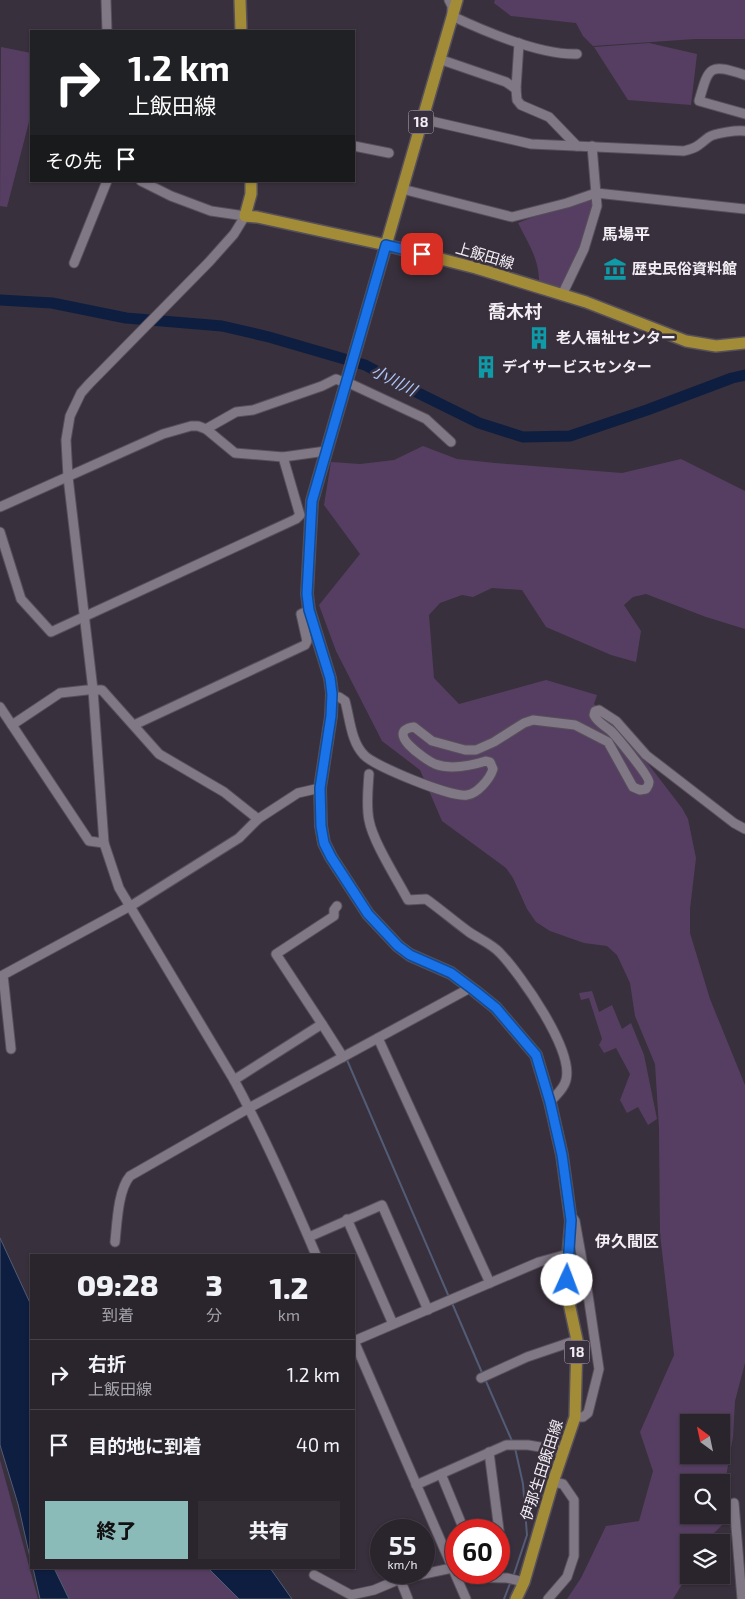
<!DOCTYPE html>
<html lang="ja">
<head>
<meta charset="utf-8">
<style>
	:root { --surface:#2a242d; --page:#322c35; --text:#f1f3f6; --muted:#a5a4aa; --line:#464149; --accent:#8bbbb9 }
	body { margin:0; font-family:"Exo 2","Noto Sans JP",sans-serif; background:var(--page); color:var(--text); height:100vh; display:flex; flex-direction:column; font-size:19px; white-space:nowrap }
	* { box-sizing:border-box; margin:0 }
	p { font-size:16px; color:var(--muted) }
	.icon { flex:none; width:28px; height:28px; fill:none; stroke:currentColor; stroke-width:2; stroke-linecap:round; stroke-linejoin:round }
	.map { position:relative; flex:1; overflow:hidden }
	.details { position:absolute; left:30px; top:1254px; width:325px; height:315px; display:flex; flex-direction:column; background:var(--surface); border-radius:0px; box-shadow:0 1px 4px #0004,0 0 0 1px var(--line) }
	.details>* { flex:none }
	.guide { position:absolute; left:30px; top:30px; width:325px; height:152px; border-radius:0px; box-shadow:0 1px 4px #0004,0 0 0 1px var(--line); background:#202124; color:#fff; overflow:hidden }
	.needle { width:32px; rotate:327deg }
	.tools { position:absolute; left:680px; top:1414px; display:grid; gap:10px }
	.tools a { display:grid; place-items:center; width:50px; height:50px; border-radius:0px; background:var(--surface); box-shadow:0 1px 4px #0004,0 0 0 1px var(--line); font-size:25px }
	.speed { position:absolute; left:370px; top:1519px; display:flex; gap:10px; font-size:25px; font-weight:700; text-align:center }
	.speed>* { display:grid; place-content:center; width:65px; height:65px; border-radius:50%; background:var(--surface); box-shadow:0 1px 4px #0004,0 0 0 1px var(--line); line-height:1 }
	.speed small { font-size:12px; font-weight:400 }
	.speed .limit { border:8px solid #d22; background:#fff; color:#111 }
	.pin { position:absolute; display:grid; place-items:center; width:42px; height:42px; color:#fff; margin:-21px; border-radius:10px; box-shadow:0 2px 8px #0006 }
	.me { position:absolute; width:55px; margin:-28px; rotate:2deg; stroke-linejoin:round; filter:drop-shadow(0 0 4px #0008) }
	.turn { display:flex; align-items:center; gap:18px; height:105px; padding:0 15px; font-size:22px }
	.turn .icon { width:65px; height:65px; stroke-width:2.5 }
	.turn b { display:block; font-size:35px; line-height:42px }
	.then { display:flex; align-items:center; height:48px; padding:0 15px; background:#0003; gap:10px; font-size:19px }
	.eta { display:flex; justify-content:space-evenly; align-items:center; height:85px; text-align:center }
	.eta b { font-size:30px; font-weight:800; line-height:35px }
	.button { display:flex; gap:10px; margin-top:auto; padding:10px 15px }
	.button a { flex:1; height:58px; border-radius:0px; background:var(--accent); color:#111; font-size:20px; font-weight:800; line-height:58px; text-align:center }
	.button a+a { background:var(--page); color:var(--text) }
	ul { padding:0; list-style:none }
	li { display:flex; align-items:center; gap:15px; height:70px; padding:0 15px; border-top:1px solid var(--line) }
	li div { flex:1 }
	li b { display:block; font-size:19px }
	li em { font-style:normal }
	.map>svg:first-child { display:block }
	.green { fill:#563e62; fill-rule:evenodd }
	.water { fill:#0e1e40; stroke:#535c76 }
	.lines { fill:none; stroke-linecap:round; stroke-linejoin:round }
	.stream { stroke:#535c76; stroke-width:2 }
	.river { stroke:#0e1e40; stroke-width:11 }
	.minor-casing { stroke:#56505a; stroke-width:11 }
	.major-casing { stroke:#56505a; stroke-width:14 }
	.minor { stroke:#817886; stroke-width:9 }
	.major { stroke:#a38c38; stroke-width:11 }
	.route-casing { stroke:#114b97; stroke-width:12 }
	.route { stroke:#1a73e8; stroke-width:9 }
	.labels { text-anchor:middle; stroke-width:5; stroke-linejoin:round; paint-order:stroke }
	.shield { fill:#38303c; stroke:#bbb5be; stroke-width:1 }
	.shield-label { font-size:14px; font-weight:bold; fill:#f3eef5 }
	.street-label { font-size:15px; fill:#f3eef5; stroke:#38303c }
	.poi-label { font-size:15px; font-weight:bold; fill:#f3eef5; stroke:#38303c; text-anchor:start }
	.neighbourhood-label { font-size:16px; font-weight:bold; fill:#f3eef5; stroke:#38303c }
	.water-label { font-size:16px; font-style:italic; fill:#aec8fc; stroke:#38303c }
	.quarter-label { font-size:18px; font-weight:bold; fill:#f3eef5; stroke:#38303c }
</style>
</head>
<body>
<div class="map">
<svg width="745" height="1599" viewBox="0 0 745 1599">
	<rect width="100%" height="100%" fill="#38303c"/>
	<g class="green">
		<path d="M495,0H745V39H695L593,46L583,36L576,23L511,16L494,3Z"/>
		<path d="M649,43L697,54L691,105L628,100L594,47Z"/>
		<path d="M1,47L31,53V114L7,207L0,206Z"/>
		<path d="M595,194L597,207L562,295L539,285C540,260 529,245 518,223L567,203Z"/>
		<path d="M423,446L457,459L495,463L622,473L681,459L745,491V629L706,617L646,594L633,597L624,605L641,631L636,662L611,655L546,627L522,590L492,588L473,597L462,595L440,603L429,615L434,678L459,704L546,680L597,695L594,704L642,756L682,808L688,819L696,858L690,909V933L710,999L745,1085V1363L735,1401L733,1437L723,1494L722,1525L708,1539L706,1542H689V1573L673,1599H567L581,1578L606,1526L639,1521L653,1471L640,1432L674,1355L660,1234L659,1128L655,1064L635,1016L630,983L617,955L607,946L584,943L550,931L536,922L527,909L513,878L506,868L442,821L420,770L382,741L336,651L319,605L360,554L324,505L331,462L360,464L394,460ZM689,1422H721V1455H689ZM689,1482H721V1515H689Z"/>
		<path d="M592,991L599,1012L612,1005L622,1029L631,1023L644,1055L657,1119L648,1125L638,1107L627,1113L620,1100L630,1074L616,1048L604,1053L599,1045L602,1039L589,998L581,1000L579,993Z"/>
		<path d="M0,1460L38,1599H0Z"/>
		<path d="M54,1568H208L239,1599H69Z"/>
	</g>
	<g class="water">
		<path d="M0,1238L31,1305V1562L18,1504L0,1445Z"/>
		<path d="M33,1568H54L69,1599H40Z"/>
		<path d="M208,1568H270L292,1599H239Z"/>
	</g>
	<g class="lines">
		<g class="stream">
			<path d="M347,1060L449,1297"/>
			<path d="M452,1303L483,1375"/>
			<path d="M485,1379L512,1441"/>
			<path d="M513,1577L527,1535L523,1484L515,1448"/>
			<path d="M504,1599L511,1581"/>
		</g>
		<path class="river" d="M0,300L52,303L126,318L222,326L269,337L365,365L408,388L479,423L523,437L570,436L647,410L732,378L745,375"/>
		<defs>
			<g id="minor">
				<path d="M106,0L107,31"/>
				<path d="M449,0L452,6V16C486,32 540,55 577,54"/>
				<path d="M519,43L516,89L517,100L521,105L549,117L577,146"/>
				<path d="M439,59L506,82L516,89"/>
				<path d="M745,75C709,63 709,66 699,101L745,114"/>
				<path d="M422,119L531,144L684,151C699,147 697,146 709,137C715,133 737,130 745,131"/>
				<path d="M354,146L389,153"/>
				<path d="M141,181L171,196L211,211L245,216L234,234L209,262L89,384L81,393L70,416L66,440L68,477L93,690L104,843L119,888L234,1080C265,1137 291,1196 316,1255"/>
				<path d="M402,189L512,217L567,203L596,193L745,209"/>
				<path d="M74,263L107,181"/>
				<path d="M562,295L584,249L597,206L592,146"/>
				<path d="M351,384L426,419L451,442"/>
				<path d="M206,429L236,412L253,410L322,386L336,379L346,383"/>
				<path d="M0,507L163,434L191,426H198L206,429L235,453L283,457L326,451"/>
				<path d="M0,532L21,599L51,632L296,519L300,515L299,512L283,457"/>
				<path d="M339,697L345,701C350,719 351,742 364,755C374,766 452,798 467,795C477,794 490,779 493,769L490,762L486,761C470,766 451,770 435,764C424,759 384,731 414,727L432,741L465,750H476L494,742L524,723L533,720L575,725L608,742L633,787L640,790L646,789C648,786 649,785 649,782C649,776 617,737 611,731C605,726 597,722 594,715L595,711L599,710L616,721L646,755L734,823L745,829"/>
				<path d="M0,707L89,841L104,843"/>
				<path d="M12,725L60,693L87,690H102L159,754L224,792L258,819"/>
				<path d="M134,725L305,645L307,641L301,614L309,610"/>
				<path d="M369,774C368,789 366,805 369,820C373,842 397,879 408,900L426,899C440,909 454,921 469,932C479,939 492,944 500,953C521,975 574,1050 566,1080C564,1089 556,1095 550,1102"/>
				<path d="M322,1024L276,954L334,916V910L337,906"/>
				<path d="M378,1038L490,1283"/>
				<path d="M11,1049L3,975L134,904L239,838L258,819L298,793L320,788"/>
				<path d="M234,1080L322,1024L343,1057"/>
				<path d="M573,1218L575,1221L587,1288L599,1369L588,1413L583,1417H575"/>
				<path d="M347,1219L393,1324"/>
				<path d="M309,1237L382,1205L428,1310"/>
				<path d="M115,1242C117,1223 118,1190 130,1176L249,1108L470,988"/>
				<path d="M354,1341L466,1599"/>
				<path d="M354,1341L539,1262L568,1254"/>
				<path d="M481,1378L527,1357L577,1340"/>
				<path d="M489,1452L499,1530"/>
				<path d="M441,1474L464,1530"/>
				<path d="M416,1485L506,1445H528L564,1451"/>
				<path d="M734,1503L742,1599"/>
				<path d="M499,1532L501,1546L499,1556"/>
				<path d="M314,1575L351,1595L374,1590L400,1579L452,1568"/>
				<path d="M457,1577L507,1578L524,1582"/>
				<path d="M400,1579L408,1599"/>
				<path d="M548,1599L567,1577L574,1556V1500L563,1484L553,1482"/>
			</g>
			<g id="major">
				<path d="M240,0L241,31"/>
				<path d="M457,0L316,487L312,501L307,594L309,610L330,678L332,693L331,716L320,788L321,826L324,843L331,857L368,914L398,946L410,955L451,973L475,991L496,1008L536,1055L550,1102L562,1155L571,1221L568,1254L567,1294L577,1340L575,1417L553,1482L524,1582L516,1599"/>
				<path d="M251,181V194L245,216L257,217L386,245L476,268L586,302L686,341L716,346L745,343"/>
			</g>
		</defs>
		<use href="#minor" class="minor-casing"/>
		<use href="#major" class="major-casing"/>
		<use href="#minor" class="minor"/>
		<use href="#major" class="major"/>
	</g>
	<g class="lines">
		<defs>
			<path id="route" d="M422,254L386,245L312,501L307,594L309,610L330,678L332,694L331,716L320,788L321,826L324,843L331,857L368,914L398,946L410,955L451,973L475,991L496,1008L536,1055L550,1102L562,1155L571,1220L567,1280"/>
		</defs>
		<use href="#route" class="route-casing"/>
		<use href="#route" class="route"/>
	</g>
	<defs>
		<symbol id="museum-bare" viewBox="-9 -9 18 18"><path d="M0-6L6-3V-2H-6V-3ZM-5-1h2V3h-2ZM-1-1h2V3h-2ZM3-1h2V3H3ZM-6 4H6V6H-6Z" fill="#0f9aa8" stroke="#38303c" stroke-width="2.5" paint-order="stroke"/></symbol>
		<symbol id="building-bare" viewBox="-9 -9 18 18"><path d="M-4-6H4V6H1V3H-1V6H-4ZM-2.5-4.3h1.7v1.8h-1.7ZM.8-4.3h1.7v1.8H.8ZM-2.5-1h1.7V.8h-1.7ZM.8-1h1.7V.8H.8Z" fill="#0f9aa8" stroke="#38303c" stroke-width="2.5" paint-order="stroke"/></symbol>
	</defs>
	<g fill-rule="evenodd">
		<use href="#museum-bare" x="599" y="253" width="32" height="32"/>
		<use href="#building-bare" x="523" y="322" width="32" height="32"/>
		<use href="#building-bare" x="470" y="351" width="32" height="32"/>
	</g>
	<g class="labels">
		<g class="shield">
			<rect x="408.5" y="110.5" width="25" height="23" rx="4"/>
			<rect x="564.5" y="1340.5" width="25" height="23" rx="4"/>
		</g>
		<g class="shield-label">
			<text x="421" y="127">18</text>
			<text x="577" y="1357">18</text>
		</g>
		<g class="street-label">
			<text transform="translate(485 256) rotate(16)" y="5">上飯田線</text>
			<text transform="translate(542 1470) rotate(-72)" y="5">伊那生田飯田線</text>
		</g>
		<g class="poi-label">
			<text x="632" y="274">歴史民俗資料館</text>
			<text x="556" y="343">老人福祉センター</text>
			<text x="502" y="372">デイサービスセンター</text>
		</g>
		<g class="neighbourhood-label">
			<text x="626" y="240">馬場平</text>
			<text x="627" y="1247">伊久間区</text>
		</g>
		<g class="water-label">
			<text transform="translate(394 380) rotate(27)" y="6">小川川</text>
		</g>
		<g class="quarter-label">
			<text x="515" y="318">喬木村</text>
		</g>
	</g>
</svg>
<div class="tools">
<a><svg class="needle" viewBox="-14 -14 28 28"><path d="M0-13l5 13h-10z" fill="#e53935"/><path d="M0 13l5-13h-10z" fill="#a5a4aa"/></svg></a>
<a><svg class="icon" aria-label="search" viewBox="0 0 24 24"><circle cx="10" cy="10" r="6"/><path d="M15 15l6 6"/></svg></a>
<a><svg class="icon" aria-label="layers" viewBox="0 0 24 24"><path d="M12 4l9 5-9 5-9-5zM3 14l9 5 9-5"/></svg></a>
</div>
<div class="speed"><div>55<small>km/h</small></div><div class="limit">60</div></div>
<div class="pin" style="left:422px;top:254px;background:#d93025"><svg class="icon" aria-label="arrive" viewBox="0 0 24 24"><path d="M6 21V4h12l-3 4 3 4H6"/></svg></div>
<svg class="me" style="left:567px;top:1280px" viewBox="-20 -20 40 40"><circle r="19" fill="#fff"/><path d="M0-13L10 11 0 6-10 11z" fill="#1a73e8"/></svg>
<div class="guide">
<div class="turn"><svg class="icon" aria-label="right" viewBox="0 0 24 24"><path d="M7 20v-9h11M14 6l5 5-5 5"/></svg><div><b>1.2 km</b>上飯田線</div></div>
<div class="then">その先<svg class="icon" aria-label="arrive" viewBox="0 0 24 24"><path d="M6 21V4h12l-3 4 3 4H6"/></svg></div>
</div>
<section class="details">
<div class="eta">
<div><b>09:28</b><p>到着</p></div>
<div><b>3</b><p>分</p></div>
<div><b>1.2</b><p>km</p></div>
</div>
<ul>
<li><svg class="icon" aria-label="right" viewBox="0 0 24 24"><path d="M7 20v-9h11M14 6l5 5-5 5"/></svg><div><b>右折</b><p>上飯田線</p></div><em>1.2 km</em></li>
<li><svg class="icon" aria-label="arrive" viewBox="0 0 24 24"><path d="M6 21V4h12l-3 4 3 4H6"/></svg><div><b>目的地に到着</b></div><em>40 m</em></li>
</ul>
<div class="button"><a>終了</a><a>共有</a></div>
</section>
</div>
</body>
</html>
